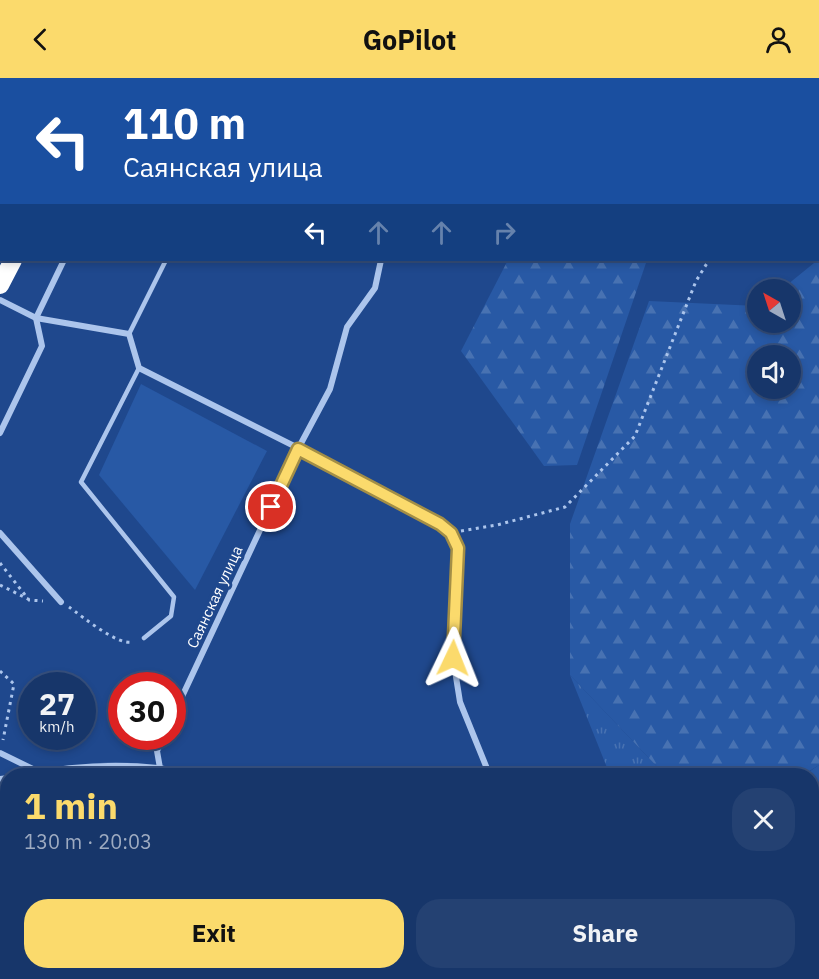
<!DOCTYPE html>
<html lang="en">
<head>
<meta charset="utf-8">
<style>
	:root { --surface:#17366a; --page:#244172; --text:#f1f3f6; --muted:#9eabc1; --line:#36507e; --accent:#fbda6c }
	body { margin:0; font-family:"IBM Plex Sans",sans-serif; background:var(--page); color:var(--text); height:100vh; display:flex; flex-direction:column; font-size:22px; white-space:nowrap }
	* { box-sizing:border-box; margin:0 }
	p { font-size:20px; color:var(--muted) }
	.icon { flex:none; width:33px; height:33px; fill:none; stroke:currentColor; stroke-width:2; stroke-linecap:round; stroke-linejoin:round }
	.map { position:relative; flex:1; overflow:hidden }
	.panel { position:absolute; left:0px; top:690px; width:819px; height:212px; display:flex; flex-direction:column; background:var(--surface); border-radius:24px 24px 0 0; box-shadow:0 3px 9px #0003,0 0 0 2px var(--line) }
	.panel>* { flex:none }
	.hud { position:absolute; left:0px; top:0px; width:819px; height:183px; box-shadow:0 3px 9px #0003,0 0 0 2px var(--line); background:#1a4fa0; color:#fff; overflow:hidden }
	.needle { width:39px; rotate:321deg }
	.controls { position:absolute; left:747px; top:201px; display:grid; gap:12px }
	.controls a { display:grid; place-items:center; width:54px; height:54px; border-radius:50%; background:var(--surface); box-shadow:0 3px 9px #0003,0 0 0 2px var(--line); font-size:30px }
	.speed { position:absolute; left:18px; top:594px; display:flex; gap:12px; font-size:30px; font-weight:700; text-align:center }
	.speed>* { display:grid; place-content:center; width:78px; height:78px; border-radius:50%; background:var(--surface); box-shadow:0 3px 9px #0003,0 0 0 2px var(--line); line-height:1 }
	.speed small { font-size:15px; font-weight:400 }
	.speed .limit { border:9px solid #d22; background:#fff; color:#111 }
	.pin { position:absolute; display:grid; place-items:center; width:51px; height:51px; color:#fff; margin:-26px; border:3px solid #fff; border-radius:50%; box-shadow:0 2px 6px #0007 }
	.me { position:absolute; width:66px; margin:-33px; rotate:2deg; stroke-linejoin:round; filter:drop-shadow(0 0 4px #0008) }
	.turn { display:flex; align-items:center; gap:21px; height:126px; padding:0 24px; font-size:27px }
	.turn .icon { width:78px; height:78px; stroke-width:2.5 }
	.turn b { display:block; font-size:42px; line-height:51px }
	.lanes { display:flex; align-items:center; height:57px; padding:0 24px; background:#0003; justify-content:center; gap:30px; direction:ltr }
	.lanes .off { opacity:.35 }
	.round { display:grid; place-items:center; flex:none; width:63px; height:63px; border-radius:24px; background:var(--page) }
	.head { display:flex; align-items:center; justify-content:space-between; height:102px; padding:0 24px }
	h1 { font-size:36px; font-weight:800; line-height:45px; color:var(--accent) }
	.button { display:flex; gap:12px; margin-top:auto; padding:12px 24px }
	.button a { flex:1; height:69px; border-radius:24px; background:var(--accent); color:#111; font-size:24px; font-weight:800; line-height:69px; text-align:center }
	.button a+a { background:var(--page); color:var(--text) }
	header { display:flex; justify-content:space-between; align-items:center; height:78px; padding:0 24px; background:var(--accent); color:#111; font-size:27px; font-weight:800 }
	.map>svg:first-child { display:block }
	.grass { fill:url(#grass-tufts) }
	.forest { fill:url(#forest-firs); fill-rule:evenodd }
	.green { fill:#2859a5 }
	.water { fill:#15356b; stroke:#a0bfee; stroke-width:1.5 }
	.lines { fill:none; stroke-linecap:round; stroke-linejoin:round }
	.path { stroke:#acc5ec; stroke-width:3; stroke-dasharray:3 4.5; stroke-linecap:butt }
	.lane { stroke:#acc5ec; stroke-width:4.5 }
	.street { stroke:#acc5ec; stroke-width:6 }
	.highway { stroke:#fff; stroke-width:18 }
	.route-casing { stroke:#a38e46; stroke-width:15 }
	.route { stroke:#fbda6c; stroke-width:10 }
	.labels { text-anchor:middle; stroke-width:6; stroke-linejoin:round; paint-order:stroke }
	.street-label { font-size:15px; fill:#fff; stroke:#1f488d }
</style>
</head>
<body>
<header><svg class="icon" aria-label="back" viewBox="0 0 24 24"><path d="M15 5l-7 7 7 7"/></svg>GoPilot<svg class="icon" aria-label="person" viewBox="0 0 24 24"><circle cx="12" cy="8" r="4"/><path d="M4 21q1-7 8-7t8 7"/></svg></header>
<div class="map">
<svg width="819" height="901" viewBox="0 0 819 901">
	<defs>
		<pattern id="grass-tufts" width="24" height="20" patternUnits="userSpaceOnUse" patternTransform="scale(1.5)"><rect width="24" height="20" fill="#2859a5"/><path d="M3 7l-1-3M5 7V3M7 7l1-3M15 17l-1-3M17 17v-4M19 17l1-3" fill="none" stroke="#4872b2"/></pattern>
		<pattern id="forest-firs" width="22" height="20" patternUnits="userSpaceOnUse" patternTransform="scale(1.5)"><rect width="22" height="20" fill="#2859a5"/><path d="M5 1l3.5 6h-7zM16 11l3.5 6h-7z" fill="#4872b2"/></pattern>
	</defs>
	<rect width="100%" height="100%" fill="#1f488d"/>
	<g class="grass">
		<path d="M570,597L665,697H610Z"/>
		<path d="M819,687V714L812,724V698H803Z"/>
		<path d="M819,777V838L812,840V779Z"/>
		<path d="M130,894H251L259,901H135Z"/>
		<path d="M674,894H785L793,901H675Z"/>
	</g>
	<g class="forest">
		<path d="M591,0H708L591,1Z"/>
		<path d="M819,181V687L803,697H665L570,597V446L649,223L757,228L758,244H790V212L782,211ZM758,278H790V310H758Z"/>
		<path d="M508,182H647L577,387L544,388L461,273Z"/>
	</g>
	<path class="green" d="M141,306L267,373L195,512L99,397Z"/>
	<g class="water">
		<path d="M0,858H7L8,894H122L98,901H0Z"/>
		<path d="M251,894H359L366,901H259Z"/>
	</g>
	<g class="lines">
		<g class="path">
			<path d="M818,66L819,65"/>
			<path d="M461,453L497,447L565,429L635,358L696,203L709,182"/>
			<path d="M0,485L29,522L43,523"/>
			<path d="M0,507L28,521"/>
			<path d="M69,529C83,539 118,568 133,564"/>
			<path d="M0,593L14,606L3,662"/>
			<path d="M125,894L128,901"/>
		</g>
		<g class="lane">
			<path d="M185,0L188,2"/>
			<path d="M331,2V0"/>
			<path d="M386,2L387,0"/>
			<path d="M129,256L166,182"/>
			<path d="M139,290L81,404L174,519L171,538L144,560"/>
			<path d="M113,688L115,698"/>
			<path d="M625,894L632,901"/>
		</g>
		<g class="street">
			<path d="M150,2V0"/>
			<path d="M434,2L435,0"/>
			<path d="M0,222L36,240L129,256L139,290L318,380L439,446L451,455L458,470L453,580L460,624L490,698"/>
			<path d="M0,355L42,268L36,240L64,182"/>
			<path d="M0,455L61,524"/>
			<path d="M172,640L298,371L330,311L347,249L375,210L381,182"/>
			<path d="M0,675L39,694"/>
			<path d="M160,690L157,673L164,658"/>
			<path d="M20,698C64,689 113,685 158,690C169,691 180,695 190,698"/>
			<path d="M0,701L8,700"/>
			<path d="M105,894L108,901"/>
			<path d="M449,894L454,901"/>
		</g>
		<g class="highway">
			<path d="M100,2L101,0"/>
			<path d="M0,207L13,182"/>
		</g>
	</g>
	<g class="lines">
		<defs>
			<path id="route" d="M271,429L298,371L440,446L451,455L458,470L453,580"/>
		</defs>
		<use href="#route" class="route-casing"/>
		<use href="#route" class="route"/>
	</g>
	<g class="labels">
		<g class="street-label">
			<text transform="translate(215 519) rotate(-65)" y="5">Саянская улица</text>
		</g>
	</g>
</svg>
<div class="controls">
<a><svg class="needle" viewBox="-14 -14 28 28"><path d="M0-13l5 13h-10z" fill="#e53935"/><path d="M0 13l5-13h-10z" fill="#9eabc1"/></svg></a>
<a><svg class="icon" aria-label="sound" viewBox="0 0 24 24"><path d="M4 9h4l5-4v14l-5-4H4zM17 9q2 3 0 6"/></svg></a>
</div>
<div class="speed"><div>27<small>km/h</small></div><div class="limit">30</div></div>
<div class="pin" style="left:271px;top:429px;background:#d93025"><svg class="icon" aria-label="arrive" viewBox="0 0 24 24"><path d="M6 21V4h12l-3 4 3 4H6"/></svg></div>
<svg class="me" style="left:453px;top:580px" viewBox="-20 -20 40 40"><path d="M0-17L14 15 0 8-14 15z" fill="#fbda6c" stroke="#fff" stroke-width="4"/></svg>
<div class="hud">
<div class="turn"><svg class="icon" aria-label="left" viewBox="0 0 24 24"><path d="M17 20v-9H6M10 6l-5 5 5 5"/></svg><div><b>110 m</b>Саянская улица</div></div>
<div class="lanes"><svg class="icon" aria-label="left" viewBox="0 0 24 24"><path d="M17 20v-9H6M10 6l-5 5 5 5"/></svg><svg class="icon off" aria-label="ahead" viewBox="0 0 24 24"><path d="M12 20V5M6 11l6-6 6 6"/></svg><svg class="icon off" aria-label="ahead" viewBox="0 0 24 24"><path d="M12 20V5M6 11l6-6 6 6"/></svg><svg class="icon off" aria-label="right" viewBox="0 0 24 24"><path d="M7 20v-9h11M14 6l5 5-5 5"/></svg></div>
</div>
<section class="panel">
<div class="head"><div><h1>1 min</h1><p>130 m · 20:03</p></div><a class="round"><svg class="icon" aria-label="close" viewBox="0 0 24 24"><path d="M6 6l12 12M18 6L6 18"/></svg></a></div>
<div class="button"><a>Exit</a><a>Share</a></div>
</section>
</div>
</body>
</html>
